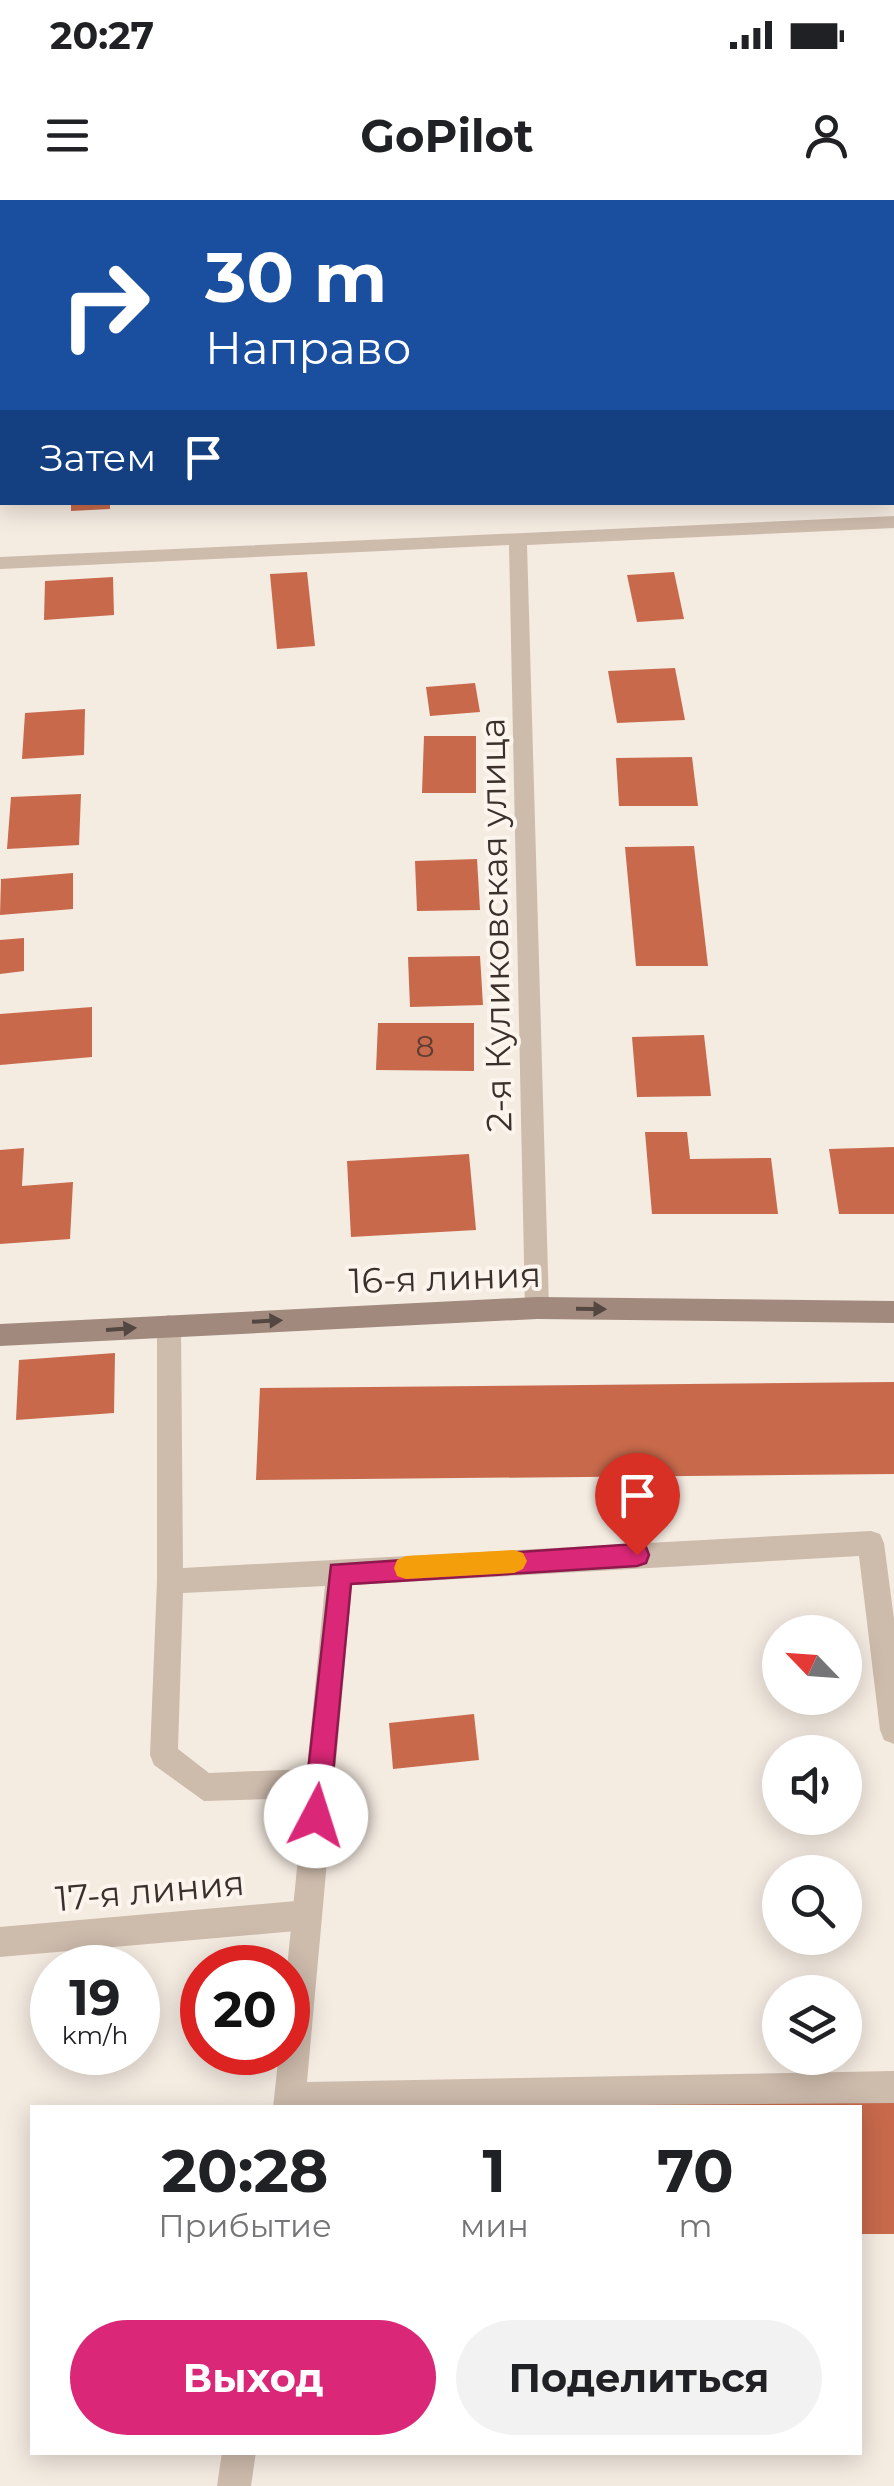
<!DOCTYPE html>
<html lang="ru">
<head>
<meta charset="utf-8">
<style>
	:root { --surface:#fff; --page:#f2f2f2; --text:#202124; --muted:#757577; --accent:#db2777 }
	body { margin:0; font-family:Montserrat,sans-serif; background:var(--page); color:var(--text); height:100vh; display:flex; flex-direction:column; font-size:38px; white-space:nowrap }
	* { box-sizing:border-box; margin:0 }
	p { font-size:32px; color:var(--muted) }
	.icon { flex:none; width:55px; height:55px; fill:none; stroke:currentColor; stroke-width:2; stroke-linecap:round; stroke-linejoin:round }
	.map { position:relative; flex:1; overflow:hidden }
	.drawer { position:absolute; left:30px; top:1905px; width:832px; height:350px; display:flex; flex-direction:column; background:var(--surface); border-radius:0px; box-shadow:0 5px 25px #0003 }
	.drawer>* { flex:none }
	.hud { position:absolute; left:0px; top:0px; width:895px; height:305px; box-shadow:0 5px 25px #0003; background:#1a4fa0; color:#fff; overflow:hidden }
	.needle { width:65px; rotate:295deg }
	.controls { position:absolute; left:762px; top:1415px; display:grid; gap:20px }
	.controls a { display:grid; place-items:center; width:100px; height:100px; border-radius:50%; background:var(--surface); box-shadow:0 5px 25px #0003; font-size:50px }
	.speed { position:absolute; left:30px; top:1745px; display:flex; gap:20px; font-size:50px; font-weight:700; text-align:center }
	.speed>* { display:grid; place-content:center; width:130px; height:130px; border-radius:50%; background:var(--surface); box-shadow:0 5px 25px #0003; line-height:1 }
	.speed small { font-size:25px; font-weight:400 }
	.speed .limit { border:15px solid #d22; background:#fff; color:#111 }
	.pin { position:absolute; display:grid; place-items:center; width:85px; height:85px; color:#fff; margin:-102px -42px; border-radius:50% 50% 50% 0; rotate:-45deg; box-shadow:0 0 10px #0007 }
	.pin .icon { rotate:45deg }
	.me { position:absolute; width:110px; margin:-55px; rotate:5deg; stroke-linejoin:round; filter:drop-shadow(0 0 8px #0008) }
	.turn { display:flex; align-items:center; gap:35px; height:210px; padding:0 40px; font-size:45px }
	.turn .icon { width:130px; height:130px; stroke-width:2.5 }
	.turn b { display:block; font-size:70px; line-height:85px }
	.then { display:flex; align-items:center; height:95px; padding:0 40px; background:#0003; gap:20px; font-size:38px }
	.eta { display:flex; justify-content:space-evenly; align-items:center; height:170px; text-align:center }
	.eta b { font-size:60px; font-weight:700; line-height:70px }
	.cta { display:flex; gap:20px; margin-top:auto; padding:20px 40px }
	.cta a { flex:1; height:115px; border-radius:60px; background:var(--accent); color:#fff; font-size:40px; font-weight:700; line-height:115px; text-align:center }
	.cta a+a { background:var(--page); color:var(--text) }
	.status { display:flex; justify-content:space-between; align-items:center; height:70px; padding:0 50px; background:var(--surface); direction:ltr }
	.status svg { height:28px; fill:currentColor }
	header { display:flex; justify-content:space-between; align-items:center; height:130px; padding:0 40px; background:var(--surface); font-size:45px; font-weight:700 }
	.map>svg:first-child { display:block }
	.building { fill:#c8694b }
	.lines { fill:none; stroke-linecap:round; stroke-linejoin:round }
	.lane { fill:#cdbbac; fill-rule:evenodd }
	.street { fill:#cdbbac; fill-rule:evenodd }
	.secondary { fill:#a18a7d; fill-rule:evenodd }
	.oneway { fill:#544640 }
	.route { fill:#db2777; stroke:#8e194d; stroke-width:2.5 }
	.slow { fill:#f59e0b }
	.labels { text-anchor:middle; stroke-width:8; stroke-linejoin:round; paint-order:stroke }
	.number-label { font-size:30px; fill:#5e3e33 }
	.street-label { font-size:35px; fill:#3b302b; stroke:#fbf5ee }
</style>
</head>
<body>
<div class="status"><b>20:27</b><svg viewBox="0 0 49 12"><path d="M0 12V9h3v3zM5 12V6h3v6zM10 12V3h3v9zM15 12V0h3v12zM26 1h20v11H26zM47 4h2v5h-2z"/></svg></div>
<header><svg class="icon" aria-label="menu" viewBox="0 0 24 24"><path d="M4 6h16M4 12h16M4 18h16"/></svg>GoPilot<svg class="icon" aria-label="person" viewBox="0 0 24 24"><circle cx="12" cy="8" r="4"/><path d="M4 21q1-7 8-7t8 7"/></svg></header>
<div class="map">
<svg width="894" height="2286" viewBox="0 0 894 2286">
	<rect width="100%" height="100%" fill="#f4ebe1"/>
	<g class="building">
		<path d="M71,302H110V309L71,311Z"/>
		<path d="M307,372L315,446L277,449L270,374Z"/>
		<path d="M674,372L684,419L637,422L627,375Z"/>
		<path d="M113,377L114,415L44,420L45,381Z"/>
		<path d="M675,468L685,520L617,523L608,471Z"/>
		<path d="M475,483L480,512L430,516L426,487Z"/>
		<path d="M85,509L84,555L22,559L25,513Z"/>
		<path d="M424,536H476V593H422Z"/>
		<path d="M692,557L698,606H619L616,558Z"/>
		<path d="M81,594L79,645L7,649L11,597Z"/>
		<path d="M694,646L708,766H636L625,647Z"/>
		<path d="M477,659L480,710L417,711L415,661Z"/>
		<path d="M73,673V709L0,715L1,679Z"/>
		<path d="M24,738V771L0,774V740Z"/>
		<path d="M480,756L483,805L410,807L408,757Z"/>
		<path d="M92,807V857L0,865V814Z"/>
		<path d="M378,823H474V871L376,870Z"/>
		<path d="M704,835L711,896L637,897L632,837Z"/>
		<path d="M645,932H687L690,959L771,958L778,1014H652Z"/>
		<path d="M894,947V1014H839L829,949Z"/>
		<path d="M24,948L22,986L73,982L70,1039L0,1044V950Z"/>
		<path d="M469,954L476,1030L351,1037L347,961Z"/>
		<path d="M115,1153L114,1213L16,1220L19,1160Z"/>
		<path d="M894,1182V1274L256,1280L260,1188Z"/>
		<path d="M474,1514L479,1560L393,1569L389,1523Z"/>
		<path d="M894,1899V2034H860V1908H488V1904Z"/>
	</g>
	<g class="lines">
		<g class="lane">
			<path d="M169,1115L178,1118L181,1126L183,1368L871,1331L880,1334L884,1343L894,1419V1544L884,1540L880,1530L859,1356L352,1385L307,1882L894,1871V1903L273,1908L279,1852H288L287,1768L304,1598L204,1601L154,1565L150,1555L157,1381V1126L160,1118ZM325,1386L307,1569L209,1573L178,1549L183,1393Z"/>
			<path d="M222,2252H256L251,2286H217Z"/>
		</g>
		<g class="street">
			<path d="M874,0H890L891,2H876Z"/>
			<path d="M892,45L894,46V62L892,61Z"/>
			<rect x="0" y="95" width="2" height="10"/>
			<path d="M894,316V328L527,345L549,1108L546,1115L537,1119L528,1115L525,1108L509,345L0,369V357Z"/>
			<path d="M307,1700L318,1704L322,1715L318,1726L307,1730L0,1757V1727Z"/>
		</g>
		<path class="secondary" d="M537,1097L894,1101V1123L537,1119L0,1146V1124Z"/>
	</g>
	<defs><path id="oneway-solid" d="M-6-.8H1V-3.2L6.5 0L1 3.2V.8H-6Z" transform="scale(2.5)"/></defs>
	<g class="oneway">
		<use href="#oneway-solid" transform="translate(591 1109) rotate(1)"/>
		<use href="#oneway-solid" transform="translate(267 1121) rotate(-3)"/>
		<use href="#oneway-solid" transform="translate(121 1129) rotate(-4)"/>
	</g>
	<path class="route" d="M637,1344L646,1347L649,1355L646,1363L637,1366L351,1384L329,1616L325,1625L316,1629L307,1625L303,1616L331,1365Z"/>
	<path class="slow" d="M514,1350L523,1353L527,1361L523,1369L514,1373L406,1379L397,1376L394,1368L397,1360L406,1356Z"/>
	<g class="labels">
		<g class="number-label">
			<text x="425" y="857">8</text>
		</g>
		<g class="street-label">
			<text transform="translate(496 725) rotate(-91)" y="12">2-я Куликовская улица</text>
			<text transform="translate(445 1078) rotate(-2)" y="12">16-я линия</text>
			<text transform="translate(150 1691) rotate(-5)" y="12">17-я линия</text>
		</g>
	</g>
</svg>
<div class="controls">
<a><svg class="needle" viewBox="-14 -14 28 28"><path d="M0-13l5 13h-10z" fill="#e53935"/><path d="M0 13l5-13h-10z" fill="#757577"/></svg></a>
<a><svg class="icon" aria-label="sound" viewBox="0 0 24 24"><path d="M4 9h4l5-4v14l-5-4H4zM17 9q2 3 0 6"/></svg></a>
<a><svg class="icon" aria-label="search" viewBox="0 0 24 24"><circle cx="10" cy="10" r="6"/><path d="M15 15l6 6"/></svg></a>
<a><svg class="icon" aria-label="layers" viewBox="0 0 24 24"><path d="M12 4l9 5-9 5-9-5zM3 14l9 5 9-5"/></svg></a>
</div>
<div class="speed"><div>19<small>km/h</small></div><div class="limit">20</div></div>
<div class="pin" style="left:637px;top:1355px;background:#d93025"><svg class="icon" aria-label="arrive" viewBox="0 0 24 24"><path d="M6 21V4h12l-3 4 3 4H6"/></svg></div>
<svg class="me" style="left:316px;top:1616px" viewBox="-20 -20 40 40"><circle r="19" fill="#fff"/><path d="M0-13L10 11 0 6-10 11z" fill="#db2777"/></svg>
<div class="hud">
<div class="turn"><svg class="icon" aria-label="right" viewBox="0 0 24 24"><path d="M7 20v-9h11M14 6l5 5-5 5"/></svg><div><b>30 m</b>Направо</div></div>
<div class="then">Затем<svg class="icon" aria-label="arrive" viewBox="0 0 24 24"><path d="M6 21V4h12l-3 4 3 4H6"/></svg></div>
</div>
<section class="drawer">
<div class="eta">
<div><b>20:28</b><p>Прибытие</p></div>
<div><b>1</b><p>мин</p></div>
<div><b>70</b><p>m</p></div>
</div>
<div class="cta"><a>Выход</a><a>Поделиться</a></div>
</section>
</div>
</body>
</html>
